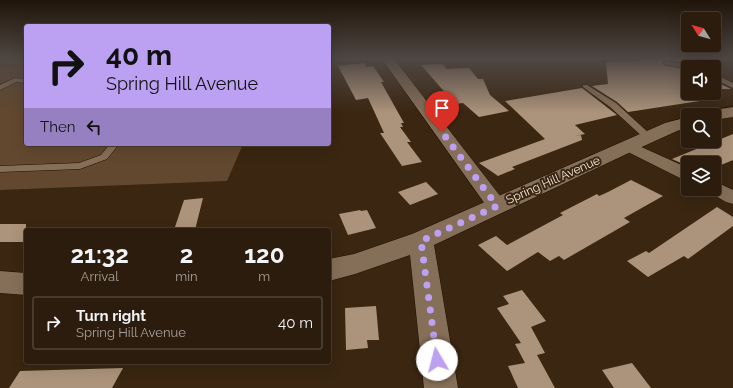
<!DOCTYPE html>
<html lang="en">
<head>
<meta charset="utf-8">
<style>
	:root { --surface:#2c1c0d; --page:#38291b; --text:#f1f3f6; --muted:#a6a19d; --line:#483a2e }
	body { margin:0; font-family:Raleway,sans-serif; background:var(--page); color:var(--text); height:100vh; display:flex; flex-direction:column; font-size:15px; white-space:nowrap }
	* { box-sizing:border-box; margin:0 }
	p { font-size:13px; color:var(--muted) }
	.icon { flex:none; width:22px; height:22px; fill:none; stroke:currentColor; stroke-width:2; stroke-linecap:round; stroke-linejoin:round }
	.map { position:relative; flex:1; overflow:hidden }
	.drawer { position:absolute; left:24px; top:228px; width:307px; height:136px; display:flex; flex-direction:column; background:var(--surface); border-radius:4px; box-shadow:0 4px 16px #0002,0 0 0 1px var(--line) }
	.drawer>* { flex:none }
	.hud { position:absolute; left:24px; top:24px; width:307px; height:122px; border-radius:4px; box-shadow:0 4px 16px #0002,0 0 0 1px var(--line); background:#bca0f2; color:#111; overflow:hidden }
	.needle { width:26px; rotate:307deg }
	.buttons { position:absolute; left:681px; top:12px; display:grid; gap:8px }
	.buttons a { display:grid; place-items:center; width:40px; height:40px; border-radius:4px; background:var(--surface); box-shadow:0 4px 16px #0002,0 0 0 1px var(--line); font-size:20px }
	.pin { position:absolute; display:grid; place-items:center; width:34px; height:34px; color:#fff; margin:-41px -17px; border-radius:50% 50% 50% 0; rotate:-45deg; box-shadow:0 0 4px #0007 }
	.pin .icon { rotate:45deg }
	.me { position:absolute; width:44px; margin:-22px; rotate:352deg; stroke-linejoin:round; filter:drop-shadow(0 0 3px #0008) }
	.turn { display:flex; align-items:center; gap:14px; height:84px; padding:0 16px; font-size:18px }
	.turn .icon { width:52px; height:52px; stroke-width:2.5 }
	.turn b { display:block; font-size:28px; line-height:34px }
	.then { display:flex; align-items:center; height:38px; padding:0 16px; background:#0003; gap:8px; font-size:15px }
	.eta { display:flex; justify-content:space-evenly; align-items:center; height:68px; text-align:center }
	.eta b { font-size:24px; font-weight:700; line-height:28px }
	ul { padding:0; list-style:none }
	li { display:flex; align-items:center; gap:12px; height:54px; margin:0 8px 6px; padding:0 8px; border:2px solid var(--line); border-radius:4px }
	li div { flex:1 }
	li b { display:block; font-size:15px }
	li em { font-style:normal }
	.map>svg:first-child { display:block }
	.green { fill:#62482e }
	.building { fill:#ac937b }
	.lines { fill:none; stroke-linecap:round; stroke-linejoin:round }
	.lane-casing { stroke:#210e00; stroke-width:1 }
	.street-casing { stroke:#210e00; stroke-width:1 }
	.secondary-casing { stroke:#210e00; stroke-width:1 }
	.lane { fill:#866f58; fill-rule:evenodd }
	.street { fill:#866f58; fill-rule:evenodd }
	.secondary { fill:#866f58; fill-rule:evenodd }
	.route { stroke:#bca0f2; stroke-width:7; stroke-dasharray:0 12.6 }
	.labels { text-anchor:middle; stroke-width:4; stroke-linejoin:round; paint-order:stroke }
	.street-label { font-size:12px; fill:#f0e2d6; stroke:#3a2611 }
</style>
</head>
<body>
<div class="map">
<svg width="733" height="388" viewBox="0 0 733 388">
	<rect width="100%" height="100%" fill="#3a2611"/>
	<path class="green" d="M0,59H26V144H243L227,181L0,190Z"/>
	<g class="building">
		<path d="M639,59H680L687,63L666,60L662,63L664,65L688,70V93H709L719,98L628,112L617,102L592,86L608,84L606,62L641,61Z"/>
		<path d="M365,63L366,67L373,66L384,82H381L404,123H401L403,127H400L411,142H407L422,162L402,166L380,133H384L368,98L356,100L338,66Z"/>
		<path d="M441,64L444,65L446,69L469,68L478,79H483L490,95L509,111L479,117L463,103L455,104L421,65Z"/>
		<path d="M714,81L727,87L731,89H714Z"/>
		<path d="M582,88L617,115L575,125L585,134L574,136L581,135L582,140L512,167L515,169L498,176L479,163L545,139L505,101Z"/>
		<path d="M733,134V160L714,168V163H681L672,159Z"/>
		<path d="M631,180L663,196L624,218L630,222L564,260L559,256L550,261L538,252L507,271L478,245L496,236L507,245L563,215L560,213L597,194L599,196L608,192Z"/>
		<path d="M426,182L438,194L410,205L398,192Z"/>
		<path d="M203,198L195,230H174L184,200Z"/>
		<path d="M717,207L733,217V226L688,259L684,256L648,277L627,261L646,251L649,253Z"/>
		<path d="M360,210L361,211L367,210L376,228L348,235L339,214Z"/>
		<rect x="0" y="224" width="26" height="18"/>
		<path d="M522,290L546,321L531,327L545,353L537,355L555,388H518L508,366L525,363L515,344L521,343L497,308L509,304L503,296Z"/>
		<path d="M376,306L379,340H367L368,348L346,350L345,308Z"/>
		<path d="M632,363L651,388H614L602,370Z"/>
		<path d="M123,368L112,388H9L20,371Z"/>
	</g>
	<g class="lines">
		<defs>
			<g id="lane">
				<path d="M666,61L690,65L693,67H688V69L664,64L663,63Z"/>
				<path d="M714,74L733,83V88L714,79Z"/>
				<path d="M15,78L26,79V83L16,82L0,90V85Z"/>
				<path d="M583,85H587L616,103L651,135L652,137L651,139H645L610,107L583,87Z"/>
				<path d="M110,144H119L107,159L80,169L0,172V166L79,163L101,155Z"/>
			</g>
			<g id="street">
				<path d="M382,59H394L504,201L507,206L504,211L497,213L490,211Z"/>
				<path d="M628,141L688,168V180L682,179L622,149L620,146L622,143Z"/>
				<path d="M714,181L733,190V204L726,202L707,191L706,189H714Z"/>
			</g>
			<g id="secondary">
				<path d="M733,107V117L714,120V115H706L708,111Z"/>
				<path d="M688,117V127L677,131L635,150L434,245L458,388H424L410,255L355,274L329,281V259L354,254L412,234L665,123Z"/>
				<path d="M0,271L26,273V295L0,293Z"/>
			</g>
		</defs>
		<use href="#lane" class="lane-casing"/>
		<use href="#street" class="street-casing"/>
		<use href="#secondary" class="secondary-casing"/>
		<use href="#lane" class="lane"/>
		<use href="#street" class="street"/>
		<use href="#secondary" class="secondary"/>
	</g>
	<linearGradient id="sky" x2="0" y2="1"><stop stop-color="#201509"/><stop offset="0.52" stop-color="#4f4743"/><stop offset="1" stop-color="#4f4743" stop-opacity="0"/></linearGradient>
	<rect width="733" height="113" fill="url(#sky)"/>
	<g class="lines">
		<path class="route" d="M437,360L421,241L497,206L442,132"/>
	</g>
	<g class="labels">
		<g class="street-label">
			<text transform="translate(553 180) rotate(-24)" y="4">Spring Hill Avenue</text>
		</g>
	</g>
</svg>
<div class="buttons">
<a><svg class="needle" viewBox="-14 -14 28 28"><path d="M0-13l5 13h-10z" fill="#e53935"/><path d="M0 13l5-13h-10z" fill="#a6a19d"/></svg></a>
<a><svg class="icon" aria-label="sound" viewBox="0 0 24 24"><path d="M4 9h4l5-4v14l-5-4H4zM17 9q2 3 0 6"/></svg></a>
<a><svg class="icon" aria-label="search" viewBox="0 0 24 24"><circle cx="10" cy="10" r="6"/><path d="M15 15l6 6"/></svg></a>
<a><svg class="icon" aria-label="layers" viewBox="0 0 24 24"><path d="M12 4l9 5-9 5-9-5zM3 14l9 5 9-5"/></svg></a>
</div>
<div class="pin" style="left:442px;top:132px;background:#d93025"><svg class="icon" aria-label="arrive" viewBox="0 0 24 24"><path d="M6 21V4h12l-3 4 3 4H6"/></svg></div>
<svg class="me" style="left:437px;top:360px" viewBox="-20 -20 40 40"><circle r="19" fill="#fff"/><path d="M0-13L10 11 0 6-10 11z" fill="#bca0f2"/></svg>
<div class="hud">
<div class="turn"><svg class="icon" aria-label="right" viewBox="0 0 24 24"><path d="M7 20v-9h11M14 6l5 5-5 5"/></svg><div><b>40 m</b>Spring Hill Avenue</div></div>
<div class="then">Then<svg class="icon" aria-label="left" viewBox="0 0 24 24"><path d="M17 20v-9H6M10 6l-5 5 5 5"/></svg></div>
</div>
<section class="drawer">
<div class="eta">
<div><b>21:32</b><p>Arrival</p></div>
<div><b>2</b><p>min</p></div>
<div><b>120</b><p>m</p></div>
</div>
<ul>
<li><svg class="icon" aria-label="right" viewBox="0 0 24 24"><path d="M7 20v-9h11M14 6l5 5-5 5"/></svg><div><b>Turn right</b><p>Spring Hill Avenue</p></div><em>40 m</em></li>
</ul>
</section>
</div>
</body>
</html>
